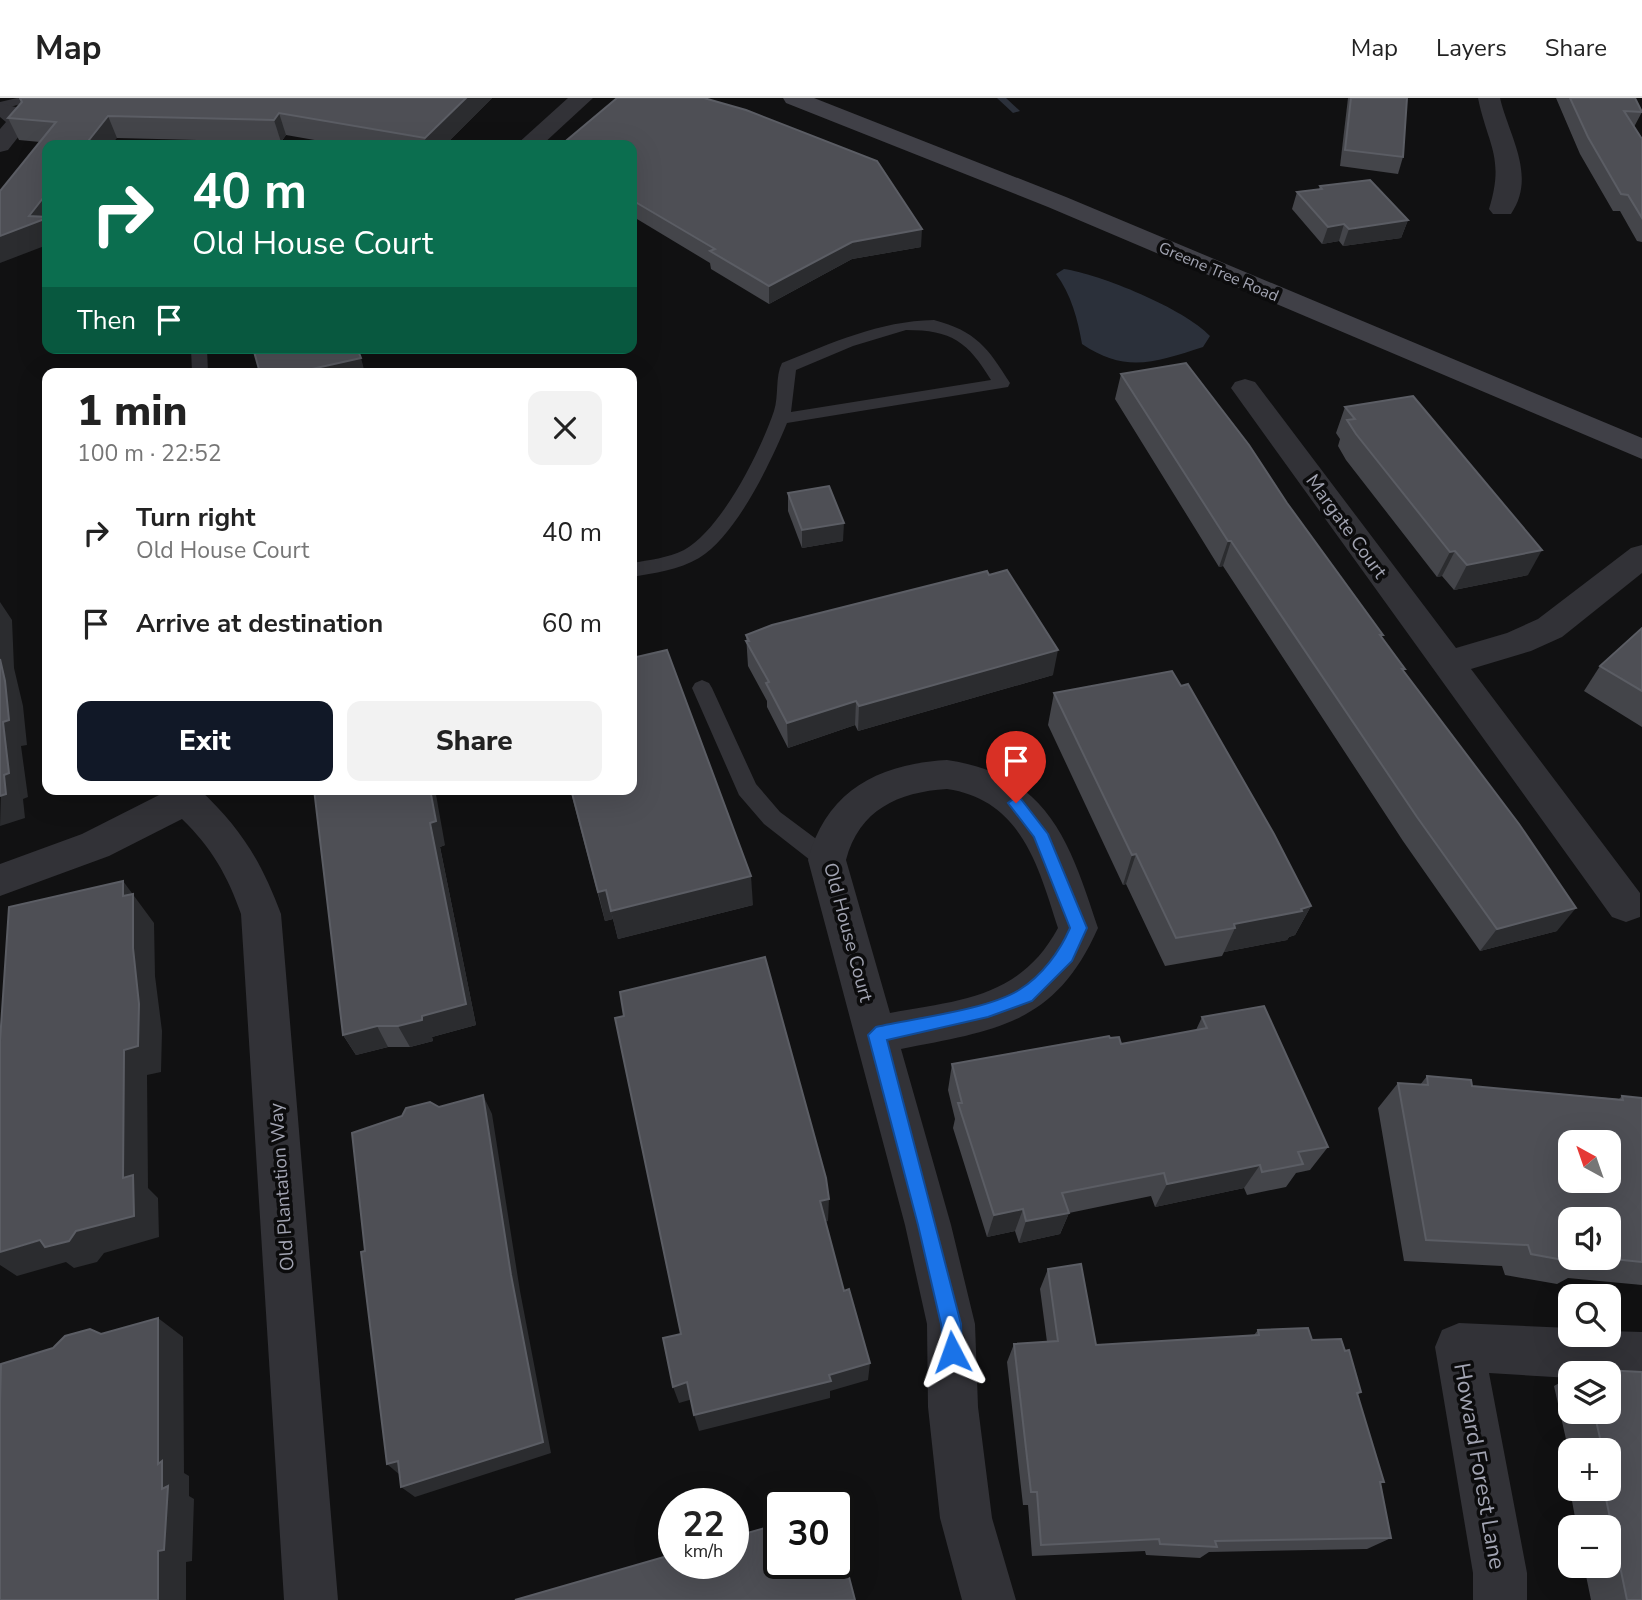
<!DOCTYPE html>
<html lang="en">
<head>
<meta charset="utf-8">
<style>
	:root { --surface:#fff; --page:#f2f2f2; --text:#222; --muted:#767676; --line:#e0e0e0; --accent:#111827 }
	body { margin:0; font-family:"Nunito Sans",sans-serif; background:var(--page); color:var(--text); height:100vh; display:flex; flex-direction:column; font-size:26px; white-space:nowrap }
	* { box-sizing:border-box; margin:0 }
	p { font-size:23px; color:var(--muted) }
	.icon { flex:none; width:38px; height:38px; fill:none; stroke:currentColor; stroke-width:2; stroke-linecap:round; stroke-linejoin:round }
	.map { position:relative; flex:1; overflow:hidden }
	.side { position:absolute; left:42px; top:270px; width:595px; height:427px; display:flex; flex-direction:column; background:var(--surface); border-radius:14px; box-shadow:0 7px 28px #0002 }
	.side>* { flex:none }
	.guide { position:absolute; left:42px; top:42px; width:595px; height:214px; border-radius:14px; box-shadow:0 7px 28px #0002; background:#0b6e4f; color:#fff; overflow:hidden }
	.needle { width:46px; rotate:320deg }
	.controls { position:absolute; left:1558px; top:1032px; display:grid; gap:14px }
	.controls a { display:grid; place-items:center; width:63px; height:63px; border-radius:14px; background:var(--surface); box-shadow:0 7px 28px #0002; font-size:35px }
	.speed { position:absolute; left:658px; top:1390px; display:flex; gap:14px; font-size:35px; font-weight:700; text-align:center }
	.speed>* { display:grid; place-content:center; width:91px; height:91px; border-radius:50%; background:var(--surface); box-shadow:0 7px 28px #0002; line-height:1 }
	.speed small { font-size:18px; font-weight:400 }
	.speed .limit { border:4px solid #111; border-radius:10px; background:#fff; color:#111 }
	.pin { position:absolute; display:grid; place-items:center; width:60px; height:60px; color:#fff; margin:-72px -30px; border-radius:50% 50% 50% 0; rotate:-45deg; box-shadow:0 0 7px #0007 }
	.pin .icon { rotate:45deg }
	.me { position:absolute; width:77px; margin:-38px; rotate:356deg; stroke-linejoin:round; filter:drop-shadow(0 0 5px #0008) }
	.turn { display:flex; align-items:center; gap:24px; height:147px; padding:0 35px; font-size:32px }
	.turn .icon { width:91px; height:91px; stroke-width:2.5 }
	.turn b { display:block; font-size:49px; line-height:60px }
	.then { display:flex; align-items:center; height:66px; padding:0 35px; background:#0003; gap:14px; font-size:26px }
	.round { display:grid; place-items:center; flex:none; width:74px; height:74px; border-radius:14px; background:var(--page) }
	.summary { display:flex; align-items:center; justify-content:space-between; height:119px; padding:0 35px }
	h1 { font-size:42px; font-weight:800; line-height:52px }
	.primary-button { display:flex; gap:14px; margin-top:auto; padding:14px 35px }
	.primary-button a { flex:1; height:80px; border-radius:14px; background:var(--accent); color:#fff; font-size:28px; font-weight:800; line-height:80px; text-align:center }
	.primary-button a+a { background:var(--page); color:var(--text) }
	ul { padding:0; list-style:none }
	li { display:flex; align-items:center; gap:21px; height:91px; padding:0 35px }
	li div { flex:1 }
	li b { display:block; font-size:26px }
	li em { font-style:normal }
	header { display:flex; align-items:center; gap:42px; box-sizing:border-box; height:98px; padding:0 35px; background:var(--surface); border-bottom:2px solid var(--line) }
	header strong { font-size:33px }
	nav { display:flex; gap:38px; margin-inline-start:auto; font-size:24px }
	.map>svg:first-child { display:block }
	.water { fill:#2b303a }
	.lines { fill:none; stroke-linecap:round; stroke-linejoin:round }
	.stream { fill:#2b303a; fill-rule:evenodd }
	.lane { fill:#323237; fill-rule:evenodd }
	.street { fill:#323237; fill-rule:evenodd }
	.secondary { fill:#404047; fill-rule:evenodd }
	.wall { fill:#44454a; fill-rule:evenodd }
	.shaded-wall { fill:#2b2c2f }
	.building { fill:#4e4f55; stroke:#5b5d64; stroke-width:2; fill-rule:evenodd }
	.route { fill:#1a73e8; stroke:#114b97; stroke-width:2 }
	.labels { text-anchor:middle; stroke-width:7; stroke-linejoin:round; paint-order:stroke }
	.far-street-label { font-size:16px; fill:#a2a4b2; stroke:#0c0c0d }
	.street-label { font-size:19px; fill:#a2a4b2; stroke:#0c0c0d }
	.near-street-label { font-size:23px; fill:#a2a4b2; stroke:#0c0c0d }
</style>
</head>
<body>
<header>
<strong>Map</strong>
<nav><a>Map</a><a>Layers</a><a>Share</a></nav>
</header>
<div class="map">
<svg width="1642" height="1502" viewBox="0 0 1642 1502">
	<rect width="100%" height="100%" fill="#111112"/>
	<path class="water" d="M1064,171C1100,176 1185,211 1210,238L1203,249C1156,264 1126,276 1082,246C1078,222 1071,196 1056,176Z"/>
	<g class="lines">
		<path class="stream" d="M997,0H1006L1020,13L1013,15Z"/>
		<g class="lane">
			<path d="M17,0H41L0,12V4Z"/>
			<path d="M934,222C976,233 988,250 1010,285L1008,289L787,325C771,364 736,438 699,460C679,472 654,475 632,479V465C649,462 668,460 684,452C722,431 761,352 774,313C779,298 775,278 782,265C832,245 879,223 934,222ZM906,232C952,232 968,244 991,282L791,314L796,272L853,248Z"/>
			<path d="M191,250H207L208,275H192Z"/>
			<path d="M702,582L709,585L712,590L756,686L780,714L835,755L838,762L835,769L827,771L819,769L764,726L739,697L692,590L695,585Z"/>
		</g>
		<g class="street">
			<path d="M568,0H593L542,47H516Z"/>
			<path d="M1478,0H1500C1509,38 1537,78 1511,116H1493L1489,111C1505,59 1488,48 1478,0Z"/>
			<path d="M0,5L23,11L30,24L8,52L0,54V31L6,24L0,19Z"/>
			<path d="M1245,281L1255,284L1456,550L1507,535L1538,521L1631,450L1642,447V475L1562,539L1531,553L1471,571L1640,795V819L1626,824L1612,819L1231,290L1235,284Z"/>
			<path d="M947,662C1048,677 1069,742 1098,830C1055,927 996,932 901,951L951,1127L975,1226L978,1309L992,1420L1016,1502H962L940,1420L928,1309L927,1226L905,1127L808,762C826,693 878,666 947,662ZM947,691C1021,702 1038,767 1058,830C1020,900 961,902 890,915L846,762C859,712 898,694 947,691Z"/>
			<path d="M171,691H199C241,730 261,763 281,816L338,1502H284L241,816C228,778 211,749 182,721L109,758L0,798V766L82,736Z"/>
			<path d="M1459,1225L1570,1230V1237H1608V1233L1642,1234V1284L1608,1282V1276H1570V1280L1489,1275L1527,1475V1502H1473V1475L1435,1249L1442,1232Z"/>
		</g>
		<path class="secondary" d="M783,0H814L1066,99L1642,340V361L1048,109L786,5Z"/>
	</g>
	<g class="wall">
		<path d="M19,0H492L445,47H343L286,37L281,44L117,40L40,44L19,42L8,20L21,5Z"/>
		<path d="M1348,0H1407L1403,59L1398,76L1340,68Z"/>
		<path d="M1556,0H1635L1642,14L1634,29L1642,41V144L1637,143L1620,113H1613L1580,56Z"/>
		<path d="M632,47L921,149L852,161L769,206L711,171L710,165L632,118Z"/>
		<path d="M1320,88L1408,122L1401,140L1343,148L1339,143L1322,146L1292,111L1297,94L1319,91Z"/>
		<path d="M1121,276L1287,405L1382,539L1403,573L1557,833L1480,853L1403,743L1223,468L1219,469L1115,301Z"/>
		<path d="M1345,309L1528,477L1454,492L1442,478L1437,479L1346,362L1338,348L1340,341L1336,335Z"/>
		<path d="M788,395L843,443L802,450L788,413Z"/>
		<path d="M1642,530V629L1584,593L1600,568Z"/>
		<path d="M746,537L1053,577L858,633L855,627L788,650L767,609V603L748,568Z"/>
		<path d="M1054,595L1311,808L1295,837L1289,839L1287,842L1224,854L1222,858L1165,868L1126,786L1123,787L1048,627Z"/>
		<path d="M314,691L445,747L440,749L476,927L432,939L433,943L410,949H388L356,957L343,937Z"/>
		<path d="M570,691H632L753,807L618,841L613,821L605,823Z"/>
		<path d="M1202,919L1328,1049L1310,1072L1296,1075L1286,1089L1247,1097L1244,1090L1155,1109L1151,1098L1069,1115L1060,1136L1019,1145L1015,1133L987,1139L953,1030L955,1021L948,992L952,966L1110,940L1121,946L1196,932Z"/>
		<path d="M1427,978L1472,988L1619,1001L1622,998L1642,1000V1187L1568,1180L1557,1186L1505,1177L1502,1168L1404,1163L1378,1010L1398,985L1420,987ZM1608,1122V1160H1570Z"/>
		<path d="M1048,1171L1096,1247L1254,1237L1258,1232L1312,1242L1361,1294L1357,1297L1384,1384L1380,1386L1391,1440L1367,1451L1209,1454L1200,1460L1146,1457L1145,1453L1032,1458L1028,1407H1023L1007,1264L1014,1246L1047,1244L1040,1191Z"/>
		<path d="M1584,1271L1642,1274V1502H1591L1584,1468H1608V1430H1577L1572,1403L1579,1401L1577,1391H1608V1353H1570V1359L1554,1288L1570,1279V1314H1608V1276H1575Z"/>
	</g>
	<g class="shaded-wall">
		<path d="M466,0H492L445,47H426L425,40Z"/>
		<path d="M279,15L286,37L281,44L274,22Z"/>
		<path d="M108,18L117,40L111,47H85Z"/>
		<path d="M47,95V147L0,165V138L29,118Z"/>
		<path d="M1408,122L1401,140L1343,148L1349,131Z"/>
		<path d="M1344,126L1339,143L1322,146L1328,129Z"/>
		<path d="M922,131L921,149L852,161L769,206V188L852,144Z"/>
		<path d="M361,260L365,275H294Z"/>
		<path d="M844,425L843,443L802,450V432Z"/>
		<path d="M1228,443H1231L1223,468L1219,469Z"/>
		<path d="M1542,452L1528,477L1454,492L1467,467Z"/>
		<path d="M1455,453L1442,478L1437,479L1450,454Z"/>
		<path d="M0,504L12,522L14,570L23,608L27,647L21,648L28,699L23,701L25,720L0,728L3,624L0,561Z"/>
		<path d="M1058,552L1053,577L858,633L859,608Z"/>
		<path d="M856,603L855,627L788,650L787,625Z"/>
		<path d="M430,691H435L445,747L440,749L476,927L432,939L433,943L410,949L398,928L422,918L430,725Z"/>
		<path d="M1136,756L1126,786L1123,787L1132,757Z"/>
		<path d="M751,778L753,807L618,841L611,813Z"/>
		<path d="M123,783L154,825L155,878L162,933L161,974L147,977L148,1090L158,1100L159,1139L104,1155L97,1164L74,1170L66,1164L17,1178L0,1167V1154L76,1133L123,1080Z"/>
		<path d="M606,792L613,821L605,823L598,794Z"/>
		<path d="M1311,808L1295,837L1289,839L1287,842L1224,854L1235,830L1234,826Z"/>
		<path d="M1576,810L1557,833L1480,853L1497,831Z"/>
		<path d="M377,928L388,949L356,957L343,937Z"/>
		<path d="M483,997L492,1016L520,1193L551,1355L415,1399L401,1389L511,1177Z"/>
		<path d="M1260,1067L1244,1090L1155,1109L1167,1086Z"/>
		<path d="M829,1101L828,1123L820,1125V1103Z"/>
		<path d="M1023,1111L1015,1133L987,1139L994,1117Z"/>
		<path d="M1069,1115L1060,1136L1019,1145L1026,1123Z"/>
		<path d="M158,1220L183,1239L184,1375L189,1378V1398L194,1401L192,1463L186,1464V1502H158V1453L162,1391L158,1366Z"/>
		<path d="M870,1265L868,1282L830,1293V1300L699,1333L694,1317Z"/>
		<path d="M687,1284L693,1301L679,1305L673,1289Z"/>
		<path d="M398,1363L400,1377L387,1366Z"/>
	</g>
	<g class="building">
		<path d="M20,0H466L425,40L279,15L274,22L108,18L85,47H47V95L29,118L47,119V120L0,138V93L56,24L8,20L22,4Z"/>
		<path d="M617,0H704L746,12L877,63L922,131L852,144L769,188L710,153L715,151L632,102V47H561Z"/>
		<path d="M1351,0H1407L1403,59L1345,52Z"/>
		<path d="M1570,0H1635L1642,14L1624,13L1642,41V120L1628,97L1621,96L1588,39Z"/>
		<path d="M1370,82L1408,122L1349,131L1344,126L1328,129L1297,94L1322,91L1320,88Z"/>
		<path d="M253,250H357L361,260L294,275H260Z"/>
		<path d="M1186,265L1249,347L1287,405L1383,537H1380L1405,571H1402L1519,726L1576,810L1497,831L1417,719L1231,443H1228L1121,276Z"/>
		<path d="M1413,298L1542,452L1467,467L1455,453L1450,454L1356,336L1347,322L1355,321L1345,309Z"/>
		<path d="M829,388L844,425L802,432L788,395Z"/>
		<path d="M1007,472L1058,552L859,608L856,603L787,625L766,585L769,584L746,543H749L746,537L772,527L987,473L989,477Z"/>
		<path d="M1642,530V593L1600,568Z"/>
		<path d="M667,552L751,778L611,813L606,792L598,794L571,691H632V560Z"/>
		<path d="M0,561L5,583L9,622L3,624L9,675L4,677L6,696L0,698Z"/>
		<path d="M1172,573L1181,588L1188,586L1274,736L1311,808L1301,811L1302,813L1234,826L1235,830L1176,840L1136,756L1132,757L1054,595Z"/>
		<path d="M314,691H430L436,723L430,725L466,906L422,918V922L398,928H377L343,937Z"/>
		<path d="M123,783V798L133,796V850L139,906L138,948L124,952L123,1080L133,1077L134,1118L76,1133L69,1143L45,1149L40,1142L0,1154V943L9,809Z"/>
		<path d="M765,859L826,1080L829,1101L820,1103L844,1193L849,1191L870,1265L829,1277L831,1283L694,1317L687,1284L673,1289L663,1240L681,1236L615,920L624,918L620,894Z"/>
		<path d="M1264,908L1328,1049L1298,1054L1303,1066L1262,1074L1260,1067L1167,1086L1164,1075L1062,1095L1069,1115L1026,1123L1023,1111L994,1117L958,1005H962L952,966L1109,938L1110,940L1119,939L1121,946L1207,930L1202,919Z"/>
		<path d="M1427,978L1471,982L1472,988L1623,1002L1622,998L1642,1000V1164L1603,1160H1608V1122H1570V1160H1592L1593,1162H1584L1585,1166L1531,1156L1528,1147L1426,1142L1398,985L1428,987ZM1570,1045H1608V1083H1570Z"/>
		<path d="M483,997L511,1177L543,1344L401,1389L398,1363L387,1366L361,1154L365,1153L352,1035L402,1018L406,1010L430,1004L439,1009Z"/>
		<path d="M1081,1166L1096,1247L1259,1237L1258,1232L1308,1230L1312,1242L1341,1241L1345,1253L1349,1252L1361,1294L1357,1295L1384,1384H1380L1391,1440L1215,1443L1217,1449L1160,1446L1159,1441L1041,1447L1037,1394H1031L1014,1246L1058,1243L1048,1171Z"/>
		<path d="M158,1220V1366L162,1363V1391L168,1388L164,1452L158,1453V1502H0V1306L1,1266L53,1250L65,1238L90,1231L101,1236Z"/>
		<path d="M1584,1271L1642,1274V1502H1627L1604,1391H1612L1608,1375V1353H1603L1594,1314H1608V1276H1585Z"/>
		<path d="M779,1426V1465H836L838,1475L849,1479L855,1502H515L674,1456V1465H733V1439Z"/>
	</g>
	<path class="route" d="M1016,699L1021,701L1048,736L1087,830L1072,863L1032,903L988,919L887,942L961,1226L962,1254L959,1261L952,1264L945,1261L941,1226L918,1127L868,937L876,929C915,920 987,912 1019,892C1042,878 1060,853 1070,830L1034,739L1008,705Z"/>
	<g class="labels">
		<g class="far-street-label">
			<text transform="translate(1219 173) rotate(23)" y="6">Greene Tree Road</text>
		</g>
		<g class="street-label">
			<text transform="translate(1347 428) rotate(54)" y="7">Margate Court</text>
			<text transform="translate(849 834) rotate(75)" y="7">Old House Court</text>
			<text transform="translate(281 1089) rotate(-94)" y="7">Old Plantation Way</text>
		</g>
		<g class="near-street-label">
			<text transform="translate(1480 1368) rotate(80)" y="8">Howard Forest Lane</text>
		</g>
	</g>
</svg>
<div class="controls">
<a><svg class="needle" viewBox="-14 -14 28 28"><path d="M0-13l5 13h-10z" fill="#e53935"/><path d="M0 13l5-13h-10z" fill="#767676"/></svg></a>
<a><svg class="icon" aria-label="sound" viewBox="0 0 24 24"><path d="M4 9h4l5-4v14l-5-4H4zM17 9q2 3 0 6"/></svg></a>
<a><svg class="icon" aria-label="search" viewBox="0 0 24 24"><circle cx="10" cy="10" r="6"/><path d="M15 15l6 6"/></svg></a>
<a><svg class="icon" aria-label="layers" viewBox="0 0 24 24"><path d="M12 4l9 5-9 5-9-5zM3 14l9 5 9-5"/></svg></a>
<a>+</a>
<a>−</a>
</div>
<div class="speed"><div>22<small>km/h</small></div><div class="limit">30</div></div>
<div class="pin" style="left:1016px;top:705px;background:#d93025"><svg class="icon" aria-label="arrive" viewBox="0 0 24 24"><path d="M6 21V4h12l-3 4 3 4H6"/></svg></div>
<svg class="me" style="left:952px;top:1254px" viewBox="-20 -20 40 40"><path d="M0-17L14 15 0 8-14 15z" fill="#1a73e8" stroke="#fff" stroke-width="4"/></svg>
<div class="guide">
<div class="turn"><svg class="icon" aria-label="right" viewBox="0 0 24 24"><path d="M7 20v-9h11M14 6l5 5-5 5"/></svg><div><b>40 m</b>Old House Court</div></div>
<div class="then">Then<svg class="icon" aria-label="arrive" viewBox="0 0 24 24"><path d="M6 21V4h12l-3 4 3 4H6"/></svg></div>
</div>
<section class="side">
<div class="summary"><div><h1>1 min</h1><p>100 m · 22:52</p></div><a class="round"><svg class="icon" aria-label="close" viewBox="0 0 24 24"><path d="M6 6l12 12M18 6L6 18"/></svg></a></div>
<ul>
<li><svg class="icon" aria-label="right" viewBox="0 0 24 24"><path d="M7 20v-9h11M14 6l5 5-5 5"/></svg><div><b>Turn right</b><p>Old House Court</p></div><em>40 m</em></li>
<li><svg class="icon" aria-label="arrive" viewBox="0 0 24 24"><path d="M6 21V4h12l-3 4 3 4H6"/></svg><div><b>Arrive at destination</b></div><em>60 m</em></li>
</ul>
<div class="primary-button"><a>Exit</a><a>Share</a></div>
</section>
</div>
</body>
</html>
